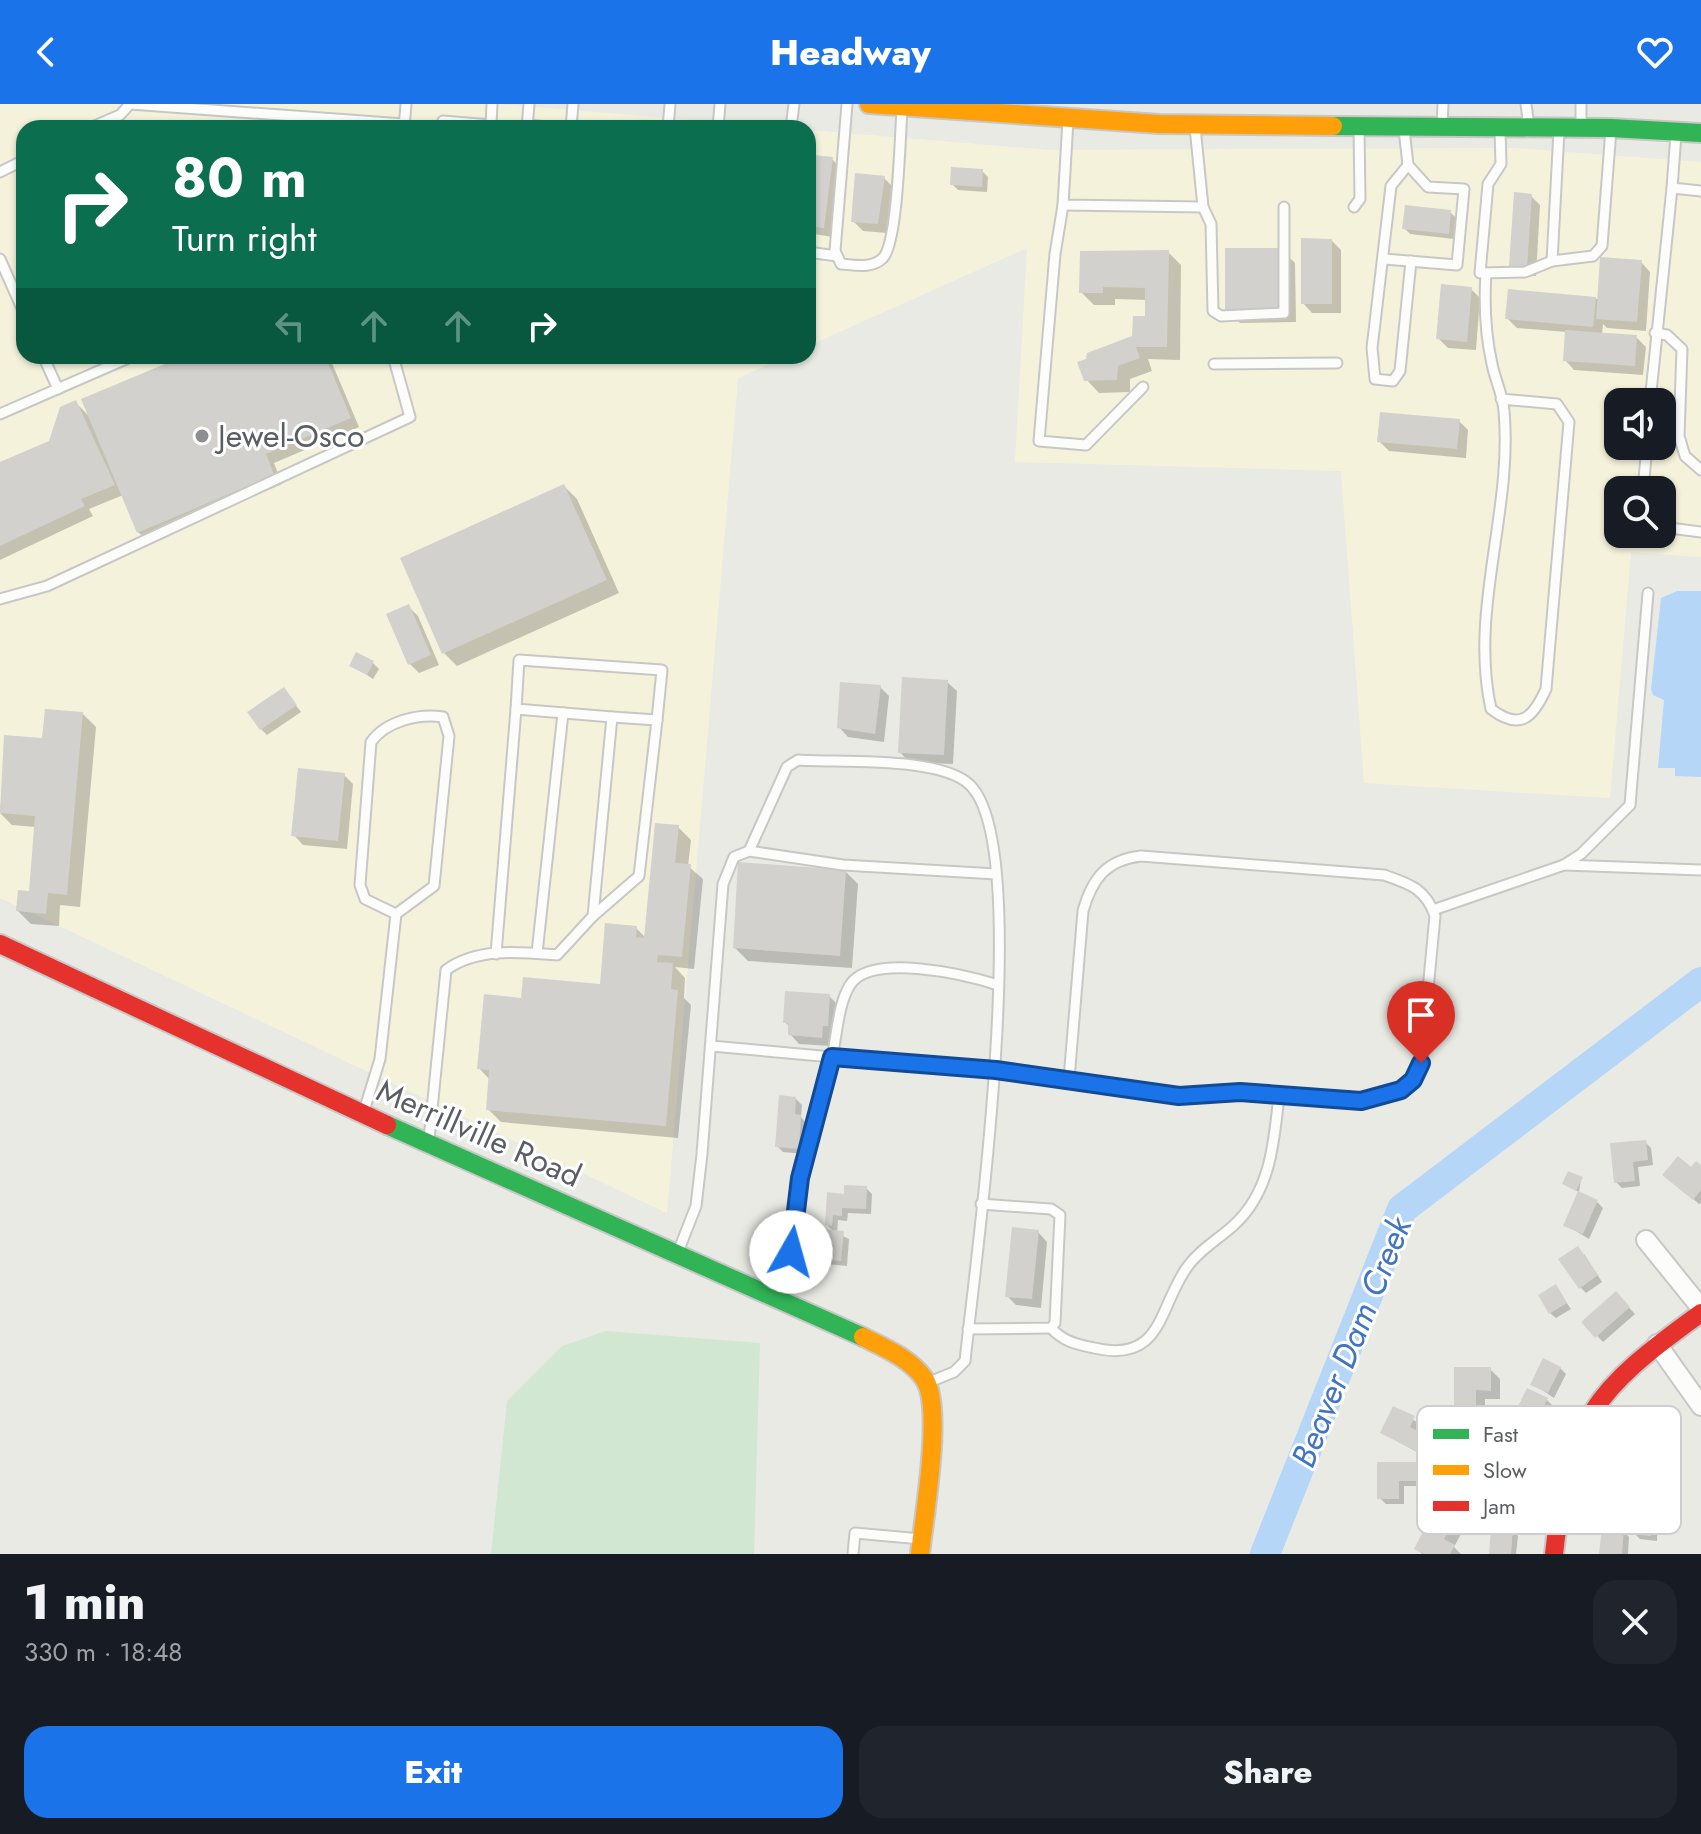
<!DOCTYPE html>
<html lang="en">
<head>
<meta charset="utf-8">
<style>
	:root { --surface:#171b24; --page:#20242c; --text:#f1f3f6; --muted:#9ea1a6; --accent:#1a73e8 }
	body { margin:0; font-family:Jost,sans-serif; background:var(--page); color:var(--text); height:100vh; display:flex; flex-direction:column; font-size:30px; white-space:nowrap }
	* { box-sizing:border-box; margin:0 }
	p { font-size:26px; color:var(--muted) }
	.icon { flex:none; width:44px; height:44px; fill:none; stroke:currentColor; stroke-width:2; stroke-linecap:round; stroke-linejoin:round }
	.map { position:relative; height:1450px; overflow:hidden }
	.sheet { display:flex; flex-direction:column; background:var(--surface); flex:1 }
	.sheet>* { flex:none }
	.hud { position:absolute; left:16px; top:16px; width:800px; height:244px; border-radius:24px; box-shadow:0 2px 6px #0004; background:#0b6e4f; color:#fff; overflow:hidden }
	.controls { position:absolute; left:1604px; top:284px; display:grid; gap:16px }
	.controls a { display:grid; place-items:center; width:72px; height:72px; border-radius:16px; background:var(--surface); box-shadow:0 2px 6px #0004; font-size:40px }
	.pin { position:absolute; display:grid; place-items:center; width:68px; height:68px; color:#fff; margin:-82px -34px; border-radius:50% 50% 50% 0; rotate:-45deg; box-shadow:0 0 8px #0007 }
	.pin .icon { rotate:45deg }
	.me { position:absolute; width:88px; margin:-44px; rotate:7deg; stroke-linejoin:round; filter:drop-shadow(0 0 6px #0008) }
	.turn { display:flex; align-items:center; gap:28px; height:168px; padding:0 24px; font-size:36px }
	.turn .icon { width:104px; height:104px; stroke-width:2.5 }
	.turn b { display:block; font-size:56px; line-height:68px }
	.lanes { display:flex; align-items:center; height:76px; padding:0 24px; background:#0003; justify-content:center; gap:40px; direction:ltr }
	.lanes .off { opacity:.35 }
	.round { display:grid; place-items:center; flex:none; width:84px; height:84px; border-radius:24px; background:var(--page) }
	.head { display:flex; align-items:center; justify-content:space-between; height:136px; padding:0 24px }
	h1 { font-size:48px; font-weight:800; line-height:60px }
	.button { display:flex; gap:16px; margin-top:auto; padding:16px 24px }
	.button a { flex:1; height:92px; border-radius:24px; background:var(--accent); color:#fff; font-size:32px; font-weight:800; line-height:92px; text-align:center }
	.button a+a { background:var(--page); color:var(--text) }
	header { display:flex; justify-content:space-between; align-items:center; height:104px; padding:0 24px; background:var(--accent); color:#fff; font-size:36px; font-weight:800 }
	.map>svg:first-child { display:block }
	.commercial { fill:#f5f2dc; fill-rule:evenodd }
	.green { fill:#d1e7d1 }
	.water { fill:#b6d6f7 }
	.shadow { fill:#0003 }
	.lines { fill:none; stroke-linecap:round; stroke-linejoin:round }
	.river { stroke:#b6d6f7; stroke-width:30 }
	.building { fill:#d2d1ce }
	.lane-casing { stroke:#c7c8c6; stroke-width:13 }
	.street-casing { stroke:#c7c8c6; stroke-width:22 }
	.fast-casing { stroke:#c7c7c6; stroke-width:22 }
	.slow-casing { stroke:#c7c7c6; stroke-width:22 }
	.jam-casing { stroke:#c7c7c6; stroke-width:22 }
	.lane { stroke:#fcfcfb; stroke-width:9 }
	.street { stroke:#fcfcfb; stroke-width:18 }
	.fast { stroke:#30b455; stroke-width:18 }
	.slow { stroke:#ff9f0a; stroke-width:18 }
	.jam { stroke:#e5322d; stroke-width:18 }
	.route-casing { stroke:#114b97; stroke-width:20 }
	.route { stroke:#1a73e8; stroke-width:14 }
	.poi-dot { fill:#8c8e90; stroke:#fff; stroke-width:3 }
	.labels { text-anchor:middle; stroke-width:6; stroke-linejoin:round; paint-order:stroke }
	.poi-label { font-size:32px; fill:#5a5d63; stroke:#fff; text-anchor:start }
	.street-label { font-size:32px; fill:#5a5d63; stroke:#fff }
	.water-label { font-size:34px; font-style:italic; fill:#4175c3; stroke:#fff }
	.key { fill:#fff; stroke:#ceced0; stroke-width:2 }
	.key-label { font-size:22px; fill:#5a5d63 }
</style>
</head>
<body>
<header><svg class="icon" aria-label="back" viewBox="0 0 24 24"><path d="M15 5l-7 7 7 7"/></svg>Headway<svg class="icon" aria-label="heart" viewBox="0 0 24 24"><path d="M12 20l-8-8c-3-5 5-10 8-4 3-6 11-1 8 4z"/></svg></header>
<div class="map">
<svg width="1701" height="1450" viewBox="0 0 1701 1450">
	<rect width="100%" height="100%" fill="#eaeae4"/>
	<g class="commercial">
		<path d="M0,0H498L786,24H24V252H787L738,274L667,1109L0,794Z"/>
		<path d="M808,26L1048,46L1513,44L1701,58V453L1631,448L1610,694L1364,679L1341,367L1015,358L1027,144L808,242ZM1618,298H1662V342H1618ZM1618,386H1662V430H1618Z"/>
	</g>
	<path class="green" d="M606,1227L760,1239L754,1450H491L507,1297L562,1242Z"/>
	<path class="water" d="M1677,487H1701V673L1675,672V664H1658L1664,596L1653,591L1651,585L1661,494Z"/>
	<g class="shadow">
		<path d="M815,53L832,55L841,65L833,133L814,130L808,124Z"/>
		<path d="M982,67L988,73L987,88L958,86L952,80Z"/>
		<path d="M884,74L893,83L887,129L863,127L853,117Z"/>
		<path d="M1531,92L1540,101L1536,172L1520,171L1511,162Z"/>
		<path d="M1450,108L1456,114L1454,135L1410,130L1404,124Z"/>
		<path d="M1332,137L1341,146V209H1312L1303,199Z"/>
		<path d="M1282,146L1295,159L1296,218L1240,219L1227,206Z"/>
		<path d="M1168,148L1181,161L1180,256L1148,255L1152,267L1130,275V288L1099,289L1086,275L1134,234L1147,214V196L1115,195V201H1094L1081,188Z"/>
		<path d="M1641,158L1650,168L1646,227L1607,224L1603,220L1602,231L1636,233L1646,243L1643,271L1574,266L1565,256L1567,228L1517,224L1507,214L1510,187L1599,195Z"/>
		<path d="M1471,185L1480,194L1476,246L1448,244L1438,234Z"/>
		<path d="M189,252H329L359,323L274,359L282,380L148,437L138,428L123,391L89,405L93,412L0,456V360L51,339L75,298L91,314Z"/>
		<path d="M1459,317L1468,326L1466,354L1389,347L1379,337Z"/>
		<path d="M564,382L577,395L619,489L457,562L444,549Z"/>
		<path d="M408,502L418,512L439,561L419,569L410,560Z"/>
		<path d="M373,559L379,565L373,575L352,561Z"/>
		<path d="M947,578L957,587L953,660L909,658L900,648Z"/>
		<path d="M880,583L889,592L884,638L848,633L839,623Z"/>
		<path d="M284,586L301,608L267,631L261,625Z"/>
		<path d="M83,610L96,623L80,803L60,801L59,822L31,820L18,807L30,789L36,723L12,721L0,709L6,633L44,637Z"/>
		<path d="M344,671L353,680L347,745L303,741L294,731Z"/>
		<path d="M678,723L691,736L688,762L703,775L694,865L675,863L685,874L684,894L691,901L678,1034L501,1018L488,1005L490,976L479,964L523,896L601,882L636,824L646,834Z"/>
		<path d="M845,767L858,780L852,864L748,857L735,844Z"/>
		<path d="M829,892L839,902L831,942L799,940L790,930V923L785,918Z"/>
		<path d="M796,995L802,1001L801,1013L806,1019L804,1050L783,1048L777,1042Z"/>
		<path d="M1645,1038L1651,1044L1653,1061L1638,1063L1640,1082L1622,1084L1616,1078Z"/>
		<path d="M1701,1064V1099L1699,1100L1671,1076Z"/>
		<path d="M1581,1075L1579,1088L1564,1080Z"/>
		<path d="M866,1084L872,1090L871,1110L848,1109L847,1117L838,1116L837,1129L849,1135L847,1162L816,1159L810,1153L835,1129L827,1121L829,1090L846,1092Z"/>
		<path d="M1597,1098L1603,1104L1589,1135L1566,1121Z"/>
		<path d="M1038,1128L1047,1138L1041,1204L1016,1201L1007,1192Z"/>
		<path d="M1584,1150L1602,1178L1586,1189L1580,1183Z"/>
		<path d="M1555,1183L1571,1205L1556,1214L1550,1209Z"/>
		<path d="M1616,1190L1635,1210L1603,1238L1584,1218Z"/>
		<path d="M1560,1264L1566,1270L1554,1294L1533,1280Z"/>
		<path d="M1490,1265L1500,1275V1295H1485V1313H1466L1456,1304Z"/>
		<path d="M1547,1296L1553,1302L1539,1331L1514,1316Z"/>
		<path d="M1394,1304L1420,1320L1416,1328L1429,1337L1422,1351L1383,1329Z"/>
		<path d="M1415,1360L1421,1366V1382H1404V1400H1386L1380,1394Z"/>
		<path d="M1649,1373L1659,1383L1657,1437L1640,1435L1634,1429L1635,1416L1617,1414L1608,1405Z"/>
		<path d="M1451,1420L1461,1430L1454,1443L1461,1450H1422L1416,1444Z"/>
		<path d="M1512,1426L1518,1432L1516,1450H1491Z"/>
		<path d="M1623,1427L1629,1433L1628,1450H1601Z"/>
	</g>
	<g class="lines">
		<path class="river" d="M1265,1450L1402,1105L1701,878"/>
	</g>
	<g class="building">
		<path d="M813,51L833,53L824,124L808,122Z"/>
		<path d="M951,63L983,65L982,83L950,81Z"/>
		<path d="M855,69L885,72L878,120L851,118Z"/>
		<path d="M1514,88L1532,90L1527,164L1509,162Z"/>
		<path d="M1405,101L1451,106L1449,130L1402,125Z"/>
		<path d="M1301,134L1332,135V200H1301Z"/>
		<path d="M1225,144H1283L1284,206L1225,207Z"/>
		<path d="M1169,146L1167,243H1136L1140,254L1118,262L1117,276L1084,277L1077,258L1086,255L1087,249L1132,232L1133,212H1145V184L1103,183V189H1079L1080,147Z"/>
		<path d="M1600,153L1642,156L1637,218L1596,215Z"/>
		<path d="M1441,180L1472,183L1467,238L1436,235Z"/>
		<path d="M1508,185L1596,193L1593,223L1505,215Z"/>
		<path d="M1565,226L1637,231L1635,262L1563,257Z"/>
		<path d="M184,252H325L351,314L266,350L274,371L137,429L81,295Z"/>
		<path d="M76,296L115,381L81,395L85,402L0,442V358L49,337L60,303Z"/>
		<path d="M1380,308L1460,315L1457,345L1377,338Z"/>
		<path d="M564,380L607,476L442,550L400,454Z"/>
		<path d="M409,500L431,551L408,561L386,510Z"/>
		<path d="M356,548L374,557L367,571L349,562Z"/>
		<path d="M902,573L948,576L944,651L898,649Z"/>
		<path d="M840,578L881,581L875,630L837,624Z"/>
		<path d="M284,583L297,601L260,626L247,608Z"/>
		<path d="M45,605L83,608L67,791L48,789L46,810L16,807L18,786L29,787L35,712L0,709L4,631L42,634Z"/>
		<path d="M298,664L345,669L338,737L291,732Z"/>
		<path d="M655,719L679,721L675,759L691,760L682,853L658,851L657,858L673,859L671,885L678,886L666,1022L486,1006L489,966L477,965L484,890L521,894L523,873L600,880L605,819L637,822L636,833L644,834Z"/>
		<path d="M738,758L846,766L840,852L733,844Z"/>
		<path d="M785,887L830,890L828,922H823L822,934L788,931V919H783Z"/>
		<path d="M779,991L796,993L795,1010L801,1011L799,1045L775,1043Z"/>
		<path d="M1646,1036L1648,1056L1633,1058L1635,1077L1614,1079L1610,1039Z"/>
		<path d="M1678,1052L1691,1063L1696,1057L1701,1061V1086L1693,1096L1662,1071Z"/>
		<path d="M1568,1067L1583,1073L1576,1087L1562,1080Z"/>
		<path d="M844,1081L867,1082L866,1105L842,1104V1112L833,1111L832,1122L825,1121L827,1088L844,1090Z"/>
		<path d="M1578,1087L1598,1096L1583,1130L1563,1122Z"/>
		<path d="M1012,1123L1039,1126L1032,1195L1005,1193Z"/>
		<path d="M811,1124L844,1127L841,1157L808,1154Z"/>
		<path d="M1578,1142L1598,1171L1579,1185L1558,1155Z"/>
		<path d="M1556,1180L1567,1199L1549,1210L1538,1191Z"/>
		<path d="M1616,1187L1630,1203L1595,1234L1581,1218Z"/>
		<path d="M1543,1254L1561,1263L1548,1289L1530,1281Z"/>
		<path d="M1454,1263H1491V1287L1476,1286V1304H1454Z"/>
		<path d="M1527,1284L1548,1294L1532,1327L1511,1317Z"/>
		<path d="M1393,1302L1415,1312L1410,1323L1424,1330L1416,1347L1380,1329Z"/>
		<path d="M1377,1358H1416V1377H1399V1395H1377Z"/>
		<path d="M1433,1408L1453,1419L1444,1435L1455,1441L1450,1450H1424L1414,1445Z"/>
		<path d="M1633,1412L1653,1414L1651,1432L1631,1430Z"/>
		<path d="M1491,1423L1513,1424L1511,1450H1489Z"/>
		<path d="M1602,1423L1624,1425L1622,1450H1599Z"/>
	</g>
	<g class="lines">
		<defs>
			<g id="lane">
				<path d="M847,0L835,147L841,160C855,161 872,165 883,154C898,138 900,32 902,5"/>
				<path d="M1526,0L1529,23"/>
				<path d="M1068,16L1063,101L1203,103"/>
				<path d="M527,21L560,24"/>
				<path d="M1442,22L1443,0"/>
				<path d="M1195,23L1203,103L1211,120L1213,207L1221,212L1284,209V103"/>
				<path d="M1581,23V0"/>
				<path d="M90,24L120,11L130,0L404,20"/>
				<path d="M404,24L406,0"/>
				<path d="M442,24L443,17L491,21L492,0"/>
				<path d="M527,24L529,0"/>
				<path d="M571,24L573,0"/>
				<path d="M668,24L670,0"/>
				<path d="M718,24L720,0"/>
				<path d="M791,24L794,0"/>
				<path d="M1500,26L1501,60L1488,80L1480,169L1525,168L1552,157L1593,152L1602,142L1611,25"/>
				<path d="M1676,30L1672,84L1701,87"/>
				<path d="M1408,61L1391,82L1372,244L1375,275L1393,277L1400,267L1411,157"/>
				<path d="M0,68L24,56"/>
				<path d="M1063,101L1055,150L1039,337L1086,341L1143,283"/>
				<path d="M1354,103L1360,95L1359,24"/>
				<path d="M808,148L837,152"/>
				<path d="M0,155L24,209"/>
				<path d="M1384,155L1457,161L1464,85L1428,83L1408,61L1404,25"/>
				<path d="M1552,157L1559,27"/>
				<path d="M1486,169C1484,200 1485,229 1492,260C1495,276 1503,291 1504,307C1513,407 1469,506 1491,605C1520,627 1533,614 1546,585L1569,318L1557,300L1501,295"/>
				<path d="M1655,229L1667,231L1682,245L1679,332L1685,352L1701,366"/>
				<path d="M43,252L58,285"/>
				<path d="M1214,260L1337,259"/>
				<path d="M1650,298L1672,84"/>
				<path d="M0,310L133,252"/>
				<path d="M1643,386L1647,342"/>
				<path d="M1662,423L1701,428"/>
				<path d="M0,495L47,482L410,313L393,252"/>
				<path d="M516,605L519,556L662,566L657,616"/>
				<path d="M749,747L843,761L996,770"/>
				<path d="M1564,761L1701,766"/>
				<path d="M1433,806L1564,761L1581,750L1630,701L1648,489"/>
				<path d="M593,812L639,772L657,616L612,613"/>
				<path d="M537,849L563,609"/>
				<path d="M711,942L832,953C837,931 838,900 850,881C871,848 967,871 998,881"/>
				<path d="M363,1010L380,955L396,810L434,782L449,632L443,613C419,609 386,617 371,638L360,781L365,795L396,810"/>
				<path d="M429,1035L446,866C477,843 521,848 557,851L593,812L612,613L516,605L496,850"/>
				<path d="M678,1148L696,1102L702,1050L723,780L734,753L749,747L787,663L798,656C840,659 940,652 970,681C1034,743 975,1159 965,1257L954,1268L927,1279"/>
				<path d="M780,1192L791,1148L800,1074L832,953L996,966L1179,992L1240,988L1361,997L1401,986L1413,976L1421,959L1435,812C1426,785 1410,780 1384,771L1141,752C1106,756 1092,775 1083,807L1069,975"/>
				<path d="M1051,1224C1064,1238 1076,1240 1094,1244C1164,1260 1158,1202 1188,1162C1200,1145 1219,1135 1234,1121C1271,1087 1274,1038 1279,991"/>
				<path d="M968,1225L1051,1224L1055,1219L1060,1111L1051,1105L981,1100"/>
				<path d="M853,1450L855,1429L921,1435"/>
			</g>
			<g id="street">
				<path d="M1646,1136L1701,1204"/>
				<path d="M1657,1240L1701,1302"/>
				<path d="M1471,1368L1561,1377"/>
			</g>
			<g id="fast">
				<path d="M1333,22L1611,24L1701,29"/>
				<path d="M387,1021L863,1233"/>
			</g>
			<g id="slow">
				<path d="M869,0L1159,20L1333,22"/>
				<path d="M863,1233C883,1243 912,1255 925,1276C943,1305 924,1413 920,1450"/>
			</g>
			<g id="jam">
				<path d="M0,840L387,1021"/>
				<path d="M1554,1450C1569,1315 1593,1287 1701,1209"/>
			</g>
		</defs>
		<use href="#lane" class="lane-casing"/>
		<use href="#street" class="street-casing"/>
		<use href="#fast" class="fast-casing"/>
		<use href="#slow" class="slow-casing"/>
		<use href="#jam" class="jam-casing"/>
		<use href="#lane" class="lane"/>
		<use href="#street" class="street"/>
		<use href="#fast" class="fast"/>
		<use href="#slow" class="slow"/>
		<use href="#jam" class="jam"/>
	</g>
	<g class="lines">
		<defs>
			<path id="route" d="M791,1148L800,1074L832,953L996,966L1179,992L1240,988L1361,997L1401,986L1413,976L1421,959"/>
		</defs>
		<use href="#route" class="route-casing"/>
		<use href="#route" class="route"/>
	</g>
	<circle class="poi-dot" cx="202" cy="332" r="8"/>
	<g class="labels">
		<g class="poi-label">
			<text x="218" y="343">Jewel-Osco</text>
		</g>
		<g class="street-label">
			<text transform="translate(479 1029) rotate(24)" y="11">Merrillville Road</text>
		</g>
		<g class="water-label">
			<text transform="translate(1351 1238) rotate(-68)" y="12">Beaver Dam Creek</text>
		</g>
	</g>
	<rect x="1417" y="1302" width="264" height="128" rx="12" class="key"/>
	<rect x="1433" y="1325" width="36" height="10" fill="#30b455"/>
	<rect x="1433" y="1361" width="36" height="10" fill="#ff9f0a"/>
	<rect x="1433" y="1397" width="36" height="10" fill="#e5322d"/>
	<g class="key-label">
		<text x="1483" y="1338">Fast</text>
		<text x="1483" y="1374">Slow</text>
		<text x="1483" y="1410">Jam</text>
	</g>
</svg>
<div class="controls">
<a><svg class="icon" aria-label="sound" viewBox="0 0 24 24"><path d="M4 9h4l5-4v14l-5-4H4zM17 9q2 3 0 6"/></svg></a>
<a><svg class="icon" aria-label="search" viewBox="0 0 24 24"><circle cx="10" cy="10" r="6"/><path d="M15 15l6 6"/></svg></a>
</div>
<div class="pin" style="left:1421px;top:959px;background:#d93025"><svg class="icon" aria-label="arrive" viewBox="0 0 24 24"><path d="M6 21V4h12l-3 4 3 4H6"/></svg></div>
<svg class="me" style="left:791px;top:1148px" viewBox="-20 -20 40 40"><circle r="19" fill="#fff"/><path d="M0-13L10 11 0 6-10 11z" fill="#1a73e8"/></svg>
<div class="hud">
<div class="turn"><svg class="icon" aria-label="right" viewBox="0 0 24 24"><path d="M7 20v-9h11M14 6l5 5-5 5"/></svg><div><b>80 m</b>Turn right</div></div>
<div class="lanes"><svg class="icon off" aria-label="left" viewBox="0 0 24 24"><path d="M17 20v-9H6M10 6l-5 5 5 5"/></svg><svg class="icon off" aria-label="ahead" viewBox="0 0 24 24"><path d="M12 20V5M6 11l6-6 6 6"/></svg><svg class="icon off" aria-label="ahead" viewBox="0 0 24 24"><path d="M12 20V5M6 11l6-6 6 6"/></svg><svg class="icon" aria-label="right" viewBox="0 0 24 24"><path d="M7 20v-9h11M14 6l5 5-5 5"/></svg></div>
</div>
</div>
<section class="sheet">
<div class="head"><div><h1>1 min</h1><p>330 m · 18:48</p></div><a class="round"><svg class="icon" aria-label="close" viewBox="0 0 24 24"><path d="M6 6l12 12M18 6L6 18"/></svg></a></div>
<div class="button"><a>Exit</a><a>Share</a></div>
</section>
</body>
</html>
